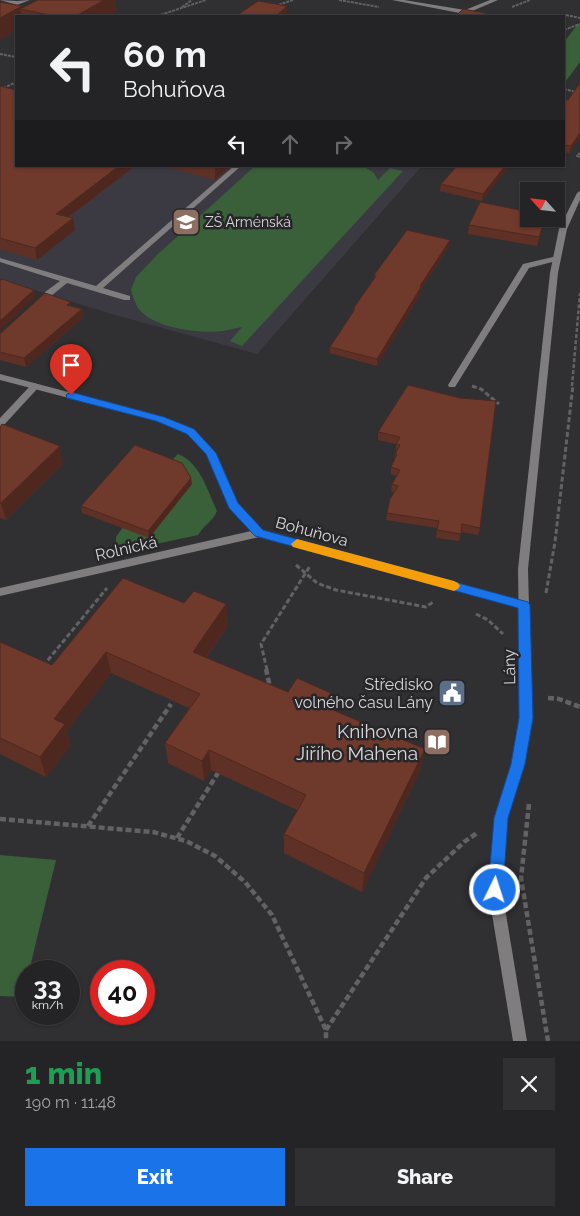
<!DOCTYPE html>
<html lang="en">
<head>
<meta charset="utf-8">
<style>
	:root { --surface:#242426; --page:#303032; --text:#f1f3f6; --muted:#a3a4a7; --line:#414143; --accent:#1a73e8 }
	body { margin:0; font-family:Raleway,sans-serif; background:var(--page); color:var(--text); height:100vh; display:flex; flex-direction:column; font-size:19px; white-space:nowrap }
	* { box-sizing:border-box; margin:0 }
	p { font-size:16px; color:var(--muted) }
	.icon { flex:none; width:28px; height:28px; fill:none; stroke:currentColor; stroke-width:2; stroke-linecap:round; stroke-linejoin:round }
	.map { position:relative; height:1041px; overflow:hidden }
	.panel { display:flex; flex-direction:column; background:var(--surface); flex:1 }
	.panel>* { flex:none }
	.hud { position:absolute; left:15px; top:15px; width:550px; height:152px; border-radius:0px; box-shadow:0 1px 4px #0004,0 0 0 1px var(--line); background:#242426; color:var(--text); overflow:hidden }
	.needle { width:32px; rotate:297deg }
	.tools { position:absolute; left:520px; top:182px; display:grid; gap:10px }
	.tools a { display:grid; place-items:center; width:45px; height:45px; border-radius:0px; background:var(--surface); box-shadow:0 1px 4px #0004,0 0 0 1px var(--line); font-size:25px }
	.speed { position:absolute; left:15px; top:960px; display:flex; gap:10px; font-size:25px; font-weight:700; text-align:center }
	.speed>* { display:grid; place-content:center; width:65px; height:65px; border-radius:50%; background:var(--surface); box-shadow:0 1px 4px #0004,0 0 0 1px var(--line); line-height:1 }
	.speed small { font-size:12px; font-weight:400 }
	.speed .limit { border:8px solid #d22; background:#fff; color:#111 }
	.pin { position:absolute; display:grid; place-items:center; width:42px; height:42px; color:#fff; margin:-51px -21px; border-radius:50% 50% 50% 0; rotate:-45deg; box-shadow:0 0 5px #0007 }
	.pin .icon { rotate:45deg }
	.me { position:absolute; width:55px; margin:-28px; rotate:4deg; stroke-linejoin:round; filter:drop-shadow(0 0 4px #0008) }
	.turn { display:flex; align-items:center; gap:18px; height:105px; padding:0 25px; font-size:22px }
	.turn .icon { width:65px; height:65px; stroke-width:2.5 }
	.turn b { display:block; font-size:35px; line-height:42px }
	.lanes { display:flex; align-items:center; height:48px; padding:0 25px; background:#0003; justify-content:center; gap:25px; direction:ltr }
	.lanes .off { opacity:.35 }
	.round { display:grid; place-items:center; flex:none; width:52px; height:52px; border-radius:0px; background:var(--page) }
	.summary { display:flex; align-items:center; justify-content:space-between; height:85px; padding:0 25px }
	h1 { font-size:30px; font-weight:800; line-height:38px; color:#1e9e55 }
	.action { display:flex; gap:10px; margin-top:auto; padding:10px 25px }
	.action a { flex:1; height:58px; border-radius:0px; background:var(--accent); color:#fff; font-size:20px; font-weight:800; line-height:58px; text-align:center }
	.action a+a { background:var(--page); color:var(--text) }
	.map>svg:first-child { display:block }
	.built { fill:#3b3942 }
	.green { fill:#3a6039 }
	.lines { fill:none; stroke-linecap:round; stroke-linejoin:round }
	.path-far3 { stroke:#626265; stroke-width:2; stroke-dasharray:3 1; stroke-linecap:butt }
	.path-far2 { stroke:#626265; stroke-width:2.5; stroke-dasharray:4 2; stroke-linecap:butt }
	.path-far1 { stroke:#626265; stroke-width:3; stroke-dasharray:5 2.5; stroke-linecap:butt }
	.path { stroke:#626265; stroke-width:4.5; stroke-dasharray:6 3; stroke-linecap:butt }
	.service { fill:#7f7d7d; fill-rule:evenodd }
	.minor { fill:#7f7d7d; fill-rule:evenodd }
	.tertiary { fill:#7f7d7d; fill-rule:evenodd }
	.wall { fill:#5f3126 }
	.shaded-wall { fill:#4e281f }
	.building { fill:#6f392c; stroke:#4e281f }
	.route { fill:#1a73e8; stroke:#114b97 }
	.slow { fill:#f59e0b }
	.labels { text-anchor:middle; stroke-width:5; stroke-linejoin:round; paint-order:stroke }
	.far-poi-label { font-size:14px; fill:#d6d5d7; stroke:#272629; text-anchor:start }
	.street-label { font-size:16px; fill:#d6d5d7; stroke:#272629 }
	.poi-label { font-size:16px; fill:#d6d5d7; stroke:#272629; text-anchor:end }
	.near-poi-label { font-size:19px; fill:#d6d5d7; stroke:#272629; text-anchor:end }
</style>
</head>
<body>
<div class="map">
<svg width="580" height="1041" viewBox="0 0 580 1041">
	<rect width="100%" height="100%" fill="#303033"/>
	<path class="built" d="M0,98L16,166H422L257,354L108,313L0,279Z"/>
	<g class="green">
		<path d="M578,24L580,25V62L566,81L564,80V42Z"/>
		<path d="M255,166H363L374,173L378,180L390,168L382,166H392L390,168L403,171L242,346L230,341L242,327C236,328 229,330 223,331C200,334 152,328 138,308C135,303 133,296 131,290L136,277L158,254Z"/>
		<path d="M178,454C200,462 208,492 217,511C213,521 205,524 198,535L128,550L116,545V537L168,464Z"/>
		<path d="M0,855L56,860L29,971H26V982L23,997L0,996Z"/>
	</g>
	<g class="lines">
		<g class="path-far3">
			<path d="M339,0L379,7"/>
			<path d="M275,6L293,0"/>
			<path d="M182,7L192,0"/>
			<path d="M512,7L530,0"/>
			<path d="M566,15L580,18"/>
			<path d="M157,16L206,0"/>
			<path d="M564,30L580,24"/>
			<path d="M0,54L16,57"/>
			<path d="M564,89L580,93"/>
			<path d="M0,90L16,82"/>
			<path d="M580,153L577,156L580,157"/>
		</g>
		<path class="path-far2" d="M572,386L580,293"/>
		<g class="path-far1">
			<path d="M472,386L481,389L499,404"/>
			<path d="M296,565L317,583L336,590L426,607L433,602"/>
			<path d="M546,593L555,542L573,385"/>
			<path d="M476,614L488,620L503,634"/>
			<path d="M43,666L107,588"/>
			<path d="M267,670L261,644L310,566"/>
		</g>
		<g class="path">
			<path d="M266,669L270,687"/>
			<path d="M548,698L559,699L580,707"/>
			<path d="M529,804L521,878L548,1041"/>
			<path d="M0,819L153,832L186,841L215,856L245,882L272,915L326,1030V1041"/>
			<path d="M88,826L171,704"/>
			<path d="M177,838L218,773"/>
			<path d="M326,1030L426,878L464,842L477,833"/>
		</g>
		<g class="service">
			<path d="M234,166H241L103,288L130,296V300H124L67,283L51,296H45V292L60,281L0,262V258L96,286Z"/>
			<path d="M35,383L39,386L38,388L3,426L0,427V418L32,384Z"/>
		</g>
		<g class="minor">
			<path d="M0,0L17,1L30,0L17,5Z"/>
			<path d="M392,0H404L465,10L490,0H498L465,14Z"/>
			<path d="M557,256H560V260L529,268L455,387H449L448,385L523,264Z"/>
			<path d="M0,374L163,417L193,429L216,453L237,503L262,530L524,601L528,602L529,605L528,608L524,609L259,537L0,596V588L251,531L230,507L207,454L187,433L157,421L0,380Z"/>
		</g>
		<path class="tertiary" d="M580,191V200L567,229L558,273L528,569L532,717L524,765L507,818L502,890L527,1041H513L488,890L495,818L512,765L520,717L518,569L550,273L559,229L577,193Z"/>
	</g>
	<g class="wall">
		<path d="M38,0H115L117,11L109,16H16V30L0,39V2L22,6V8Z"/>
		<path d="M0,86L16,166H135L69,217L73,218L75,230L37,260L0,249Z"/>
		<path d="M564,99L580,137L569,153L564,152Z"/>
		<path d="M164,166H231L215,180Z"/>
		<path d="M509,166L482,201L440,191L441,184Z"/>
		<path d="M529,219H545L537,246L468,234L469,225Z"/>
		<path d="M449,246L421,289V293L377,366L330,353V347L353,313V309L374,279V275Z"/>
		<path d="M72,306L82,309L84,317L26,367L0,360V333Z"/>
		<path d="M408,385L480,528L478,535L461,532L459,541L436,538L437,528L386,520L387,513L394,492L391,491L392,484L397,476L391,474V467L394,460L395,454L397,451H396V444L378,440V432Z"/>
		<path d="M0,427L63,464L6,520L0,518Z"/>
		<path d="M192,484L149,538L82,513L81,506Z"/>
		<path d="M184,603L226,604L228,626L206,658L332,710L421,769L362,892L284,853V834L297,810L211,770L204,781L168,763L165,743L189,708L111,673L67,731L71,745L46,777L0,754V642L52,665Z"/>
	</g>
	<g class="shaded-wall">
		<path d="M104,0H115L117,11L109,16H76Z"/>
		<path d="M22,6L23,10L20,9L22,16H16V30L0,39V18Z"/>
		<path d="M287,6V16H276Z"/>
		<path d="M580,133V137L569,153L571,146Z"/>
		<path d="M119,166H135L58,225L56,214Z"/>
		<path d="M217,166H231L215,180V168Z"/>
		<path d="M505,166H509L482,201L483,194Z"/>
		<path d="M73,218L75,230L37,260L35,248Z"/>
		<path d="M545,219L544,224L537,246L539,237Z"/>
		<path d="M450,240L449,246L421,289V293L377,366V359L420,286Z"/>
		<path d="M34,290L35,298L0,331V321Z"/>
		<path d="M82,309L84,317L26,367L24,358Z"/>
		<path d="M60,446L63,464L6,520L1,503Z"/>
		<path d="M191,478L192,484L149,538L148,531Z"/>
		<path d="M226,604L228,626L195,673L193,652Z"/>
		<path d="M106,652L111,673L67,731L71,745L46,777L40,757L54,719Z"/>
		<path d="M333,694L332,714L326,707Z"/>
		<path d="M425,749L421,769L362,892L364,873Z"/>
		<path d="M209,750L211,770L204,781L202,761Z"/>
	</g>
	<g class="building">
		<path d="M38,0H104L76,16H54L20,9Z"/>
		<path d="M258,1L287,6L276,16H236Z"/>
		<path d="M0,2L22,6L0,18Z"/>
		<path d="M463,9L495,15L493,16H456Z"/>
		<path d="M580,83V133L571,146L564,145V99L568,100Z"/>
		<path d="M0,86L16,90V166H119L56,214L73,218L35,248L0,238Z"/>
		<path d="M207,166H217L215,168Z"/>
		<path d="M457,166H505L483,194L441,184Z"/>
		<path d="M480,202L529,212V219H545L539,237L469,225Z"/>
		<path d="M407,230L450,240L420,286L421,287L377,359L330,347L355,309H353L376,276L374,275Z"/>
		<path d="M2,279L34,290L0,321V281Z"/>
		<path d="M45,293L71,302L67,305L82,309L24,358L0,352V333L2,332Z"/>
		<path d="M408,385L460,398L496,401L480,528L462,524L461,534L437,530L439,521L387,513L390,499L398,486L392,484L400,470L391,467L397,454H395L400,445L396,444L400,437L378,432Z"/>
		<path d="M2,424L60,446L1,503H0V427Z"/>
		<path d="M135,445L182,463L191,478L148,531L81,506Z"/>
		<path d="M123,578L184,603L194,591L226,604L193,652L288,692L297,678L333,694L326,707L425,749L364,873L284,834L306,795L209,750L202,761L165,743L200,694L106,652L54,719L65,724L40,757L0,738V642L52,665Z"/>
	</g>
	<path class="route" d="M71,392L164,417L194,429L216,453L238,503L263,530L528,602L530,605L533,718L525,764L508,818L503,890L501,896L495,898L490,896L488,890L494,818L511,764L519,718L518,608L255,536L229,508L206,454L187,434L156,421L67,398L66,395Z"/>
	<path class="slow" d="M297,539L454,581L458,583L460,586L458,589L454,591L293,547L291,544Z"/>
	<defs>
		<symbol id="school-square" viewBox="-11 -11 22 22"><rect x="-9" y="-9" width="18" height="18" rx="4" fill="#8d6e63" stroke="#272629"/><path d="M0-5L7-2L0 1L-7-2ZM-4 1L0 2.5L4 1V4Q0 6-4 4Z" fill="#fff"/></symbol>
		<symbol id="civic-square" viewBox="-11 -11 22 22"><rect x="-9" y="-9" width="18" height="18" rx="4" fill="#5c6f8a" stroke="#272629"/><path d="M-.6-6.5H3V-4.5H.6V-3L4-1V1h2V6H-6V1h2V-1L-.6-3ZM-1.2 2.5V6h2.4V2.5Z" fill="#fff"/></symbol>
		<symbol id="library-square" viewBox="-11 -11 22 22"><rect x="-9" y="-9" width="18" height="18" rx="4" fill="#8d6e63" stroke="#272629"/><path d="M-6-4Q-3-5.5-.7-3.5V5Q-3 3-6 4ZM6-4Q3-5.5 .7-3.5V5Q3 3 6 4Z" fill="#fff"/></symbol>
	</defs>
	<g fill-rule="evenodd">
		<use href="#school-square" x="170" y="206" width="32" height="32"/>
		<use href="#civic-square" x="436" y="677" width="32" height="32"/>
		<use href="#library-square" x="421" y="726" width="32" height="32"/>
	</g>
	<g class="labels">
		<g class="far-poi-label">
			<text x="205" y="227">ZŠ Arménská</text>
		</g>
		<g class="street-label">
			<text transform="translate(312 531) rotate(15)" y="6">Bohuňova</text>
			<text transform="translate(126 548) rotate(-13)" y="6">Rolnická</text>
			<text transform="translate(509 667) rotate(-91)" y="6">Lány</text>
		</g>
		<g class="poi-label">
			<text x="433" y="690">Středisko<tspan x="433" dy="18">volného času Lány</tspan></text>
		</g>
		<g class="near-poi-label">
			<text x="418" y="738">Knihovna<tspan x="418" dy="22">Jiřího Mahena</tspan></text>
		</g>
	</g>
</svg>
<div class="tools">
<a><svg class="needle" viewBox="-14 -14 28 28"><path d="M0-13l5 13h-10z" fill="#e53935"/><path d="M0 13l5-13h-10z" fill="#a3a4a7"/></svg></a>
</div>
<div class="speed"><div>33<small>km/h</small></div><div class="limit">40</div></div>
<div class="pin" style="left:71px;top:395px;background:#d93025"><svg class="icon" aria-label="arrive" viewBox="0 0 24 24"><path d="M6 21V4h12l-3 4 3 4H6"/></svg></div>
<svg class="me" style="left:495px;top:890px" viewBox="-20 -20 40 40"><circle r="17" fill="#1a73e8" stroke="#fff" stroke-width="3"/><path d="M0-11L8 9 0 5-8 9z" fill="#fff"/></svg>
<div class="hud">
<div class="turn"><svg class="icon" aria-label="left" viewBox="0 0 24 24"><path d="M17 20v-9H6M10 6l-5 5 5 5"/></svg><div><b>60 m</b>Bohuňova</div></div>
<div class="lanes"><svg class="icon" aria-label="left" viewBox="0 0 24 24"><path d="M17 20v-9H6M10 6l-5 5 5 5"/></svg><svg class="icon off" aria-label="ahead" viewBox="0 0 24 24"><path d="M12 20V5M6 11l6-6 6 6"/></svg><svg class="icon off" aria-label="right" viewBox="0 0 24 24"><path d="M7 20v-9h11M14 6l5 5-5 5"/></svg></div>
</div>
</div>
<section class="panel">
<div class="summary"><div><h1>1 min</h1><p>190 m · 11:48</p></div><a class="round"><svg class="icon" aria-label="close" viewBox="0 0 24 24"><path d="M6 6l12 12M18 6L6 18"/></svg></a></div>
<div class="action"><a>Exit</a><a>Share</a></div>
</section>
</body>
</html>
